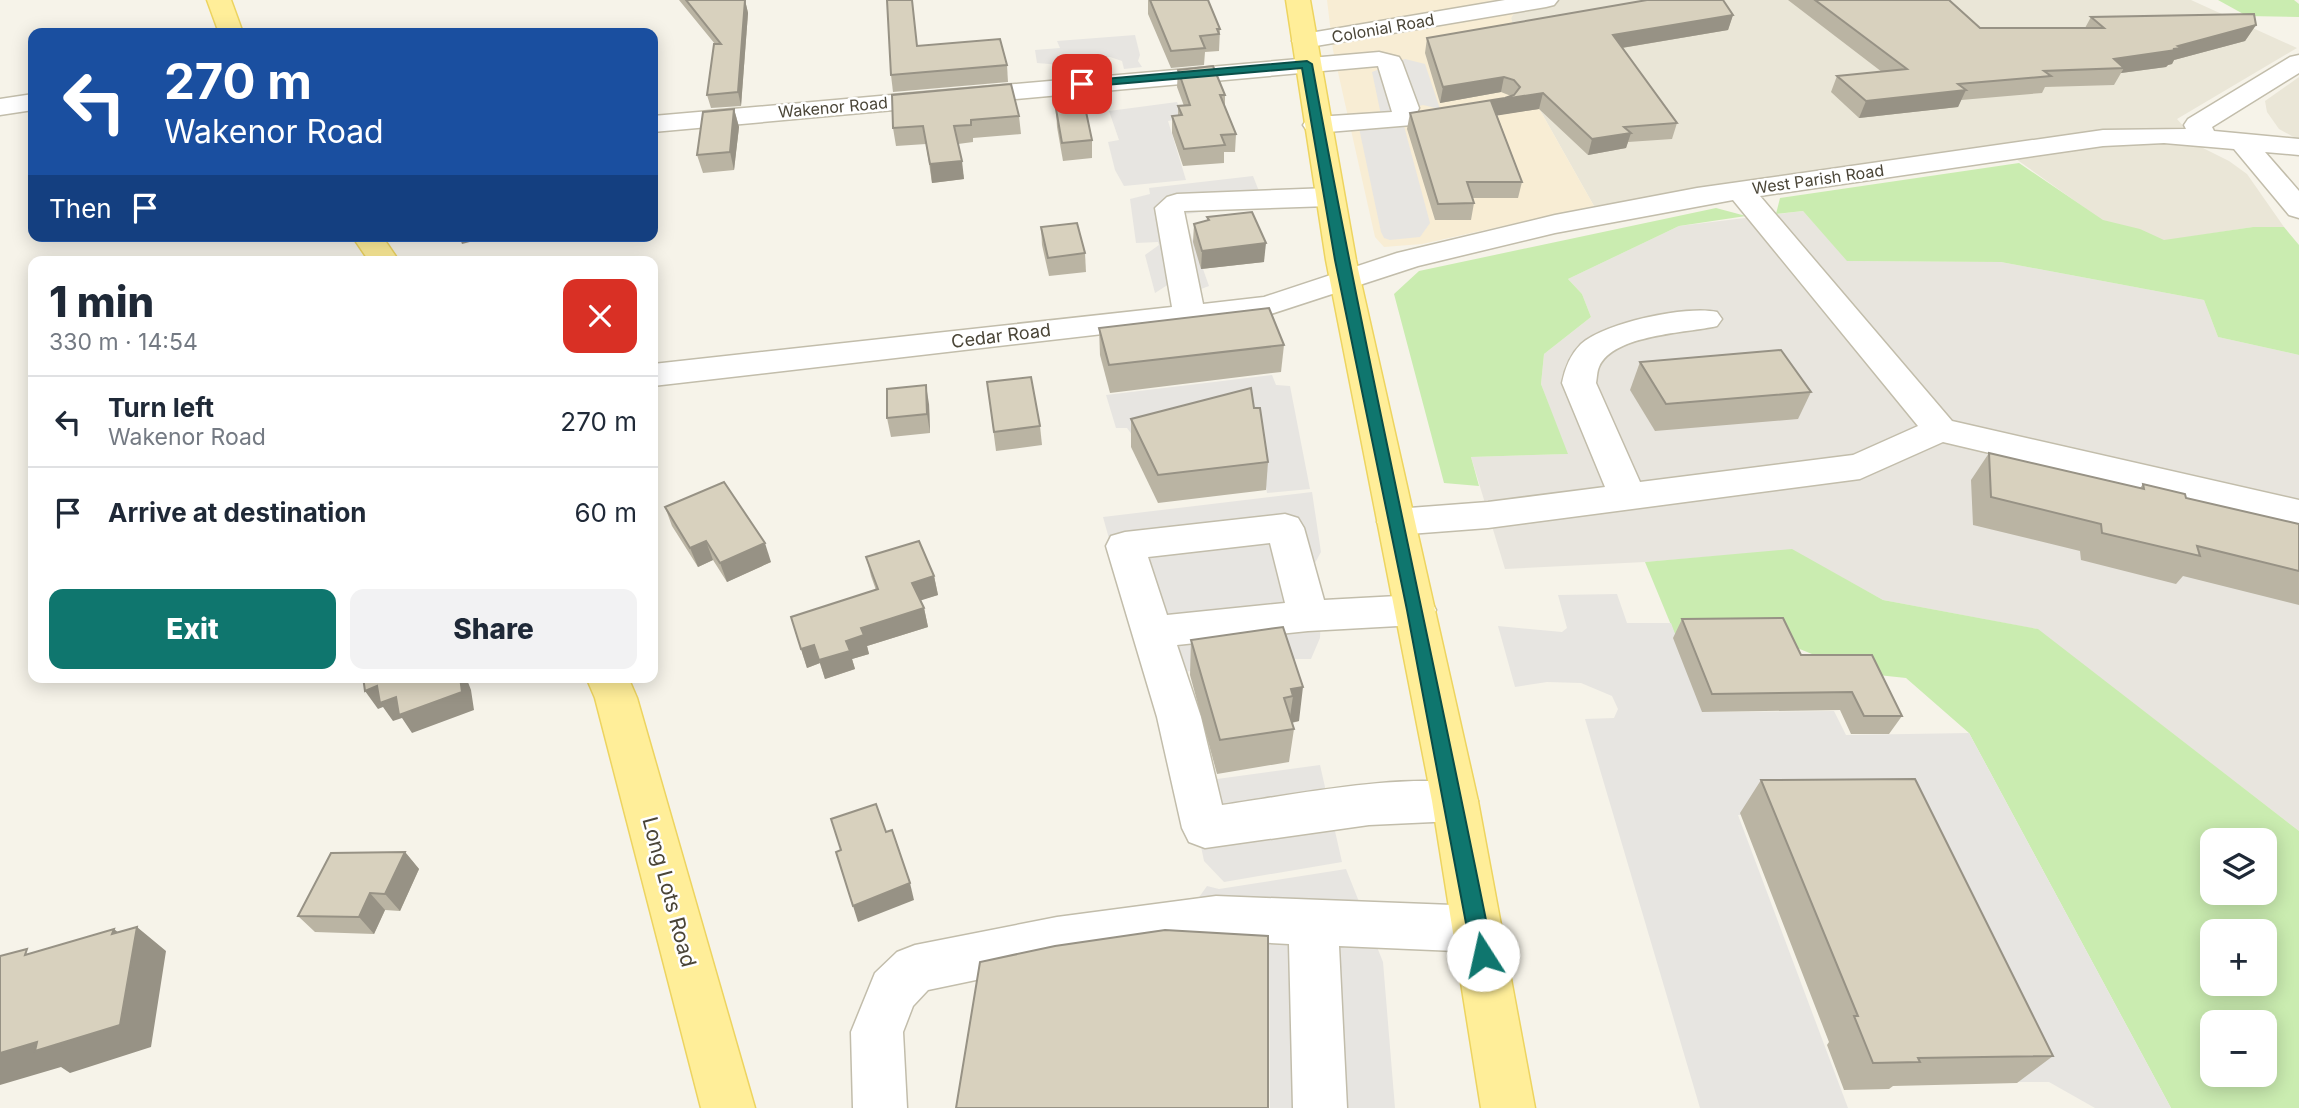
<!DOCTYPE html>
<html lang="en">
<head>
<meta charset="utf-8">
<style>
	:root { --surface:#fff; --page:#f2f2f3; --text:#1f2937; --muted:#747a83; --line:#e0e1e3; --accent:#0f766e }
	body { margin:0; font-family:Inter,sans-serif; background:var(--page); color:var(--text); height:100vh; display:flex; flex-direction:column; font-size:26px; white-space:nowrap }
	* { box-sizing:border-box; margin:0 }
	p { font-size:23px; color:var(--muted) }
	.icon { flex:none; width:38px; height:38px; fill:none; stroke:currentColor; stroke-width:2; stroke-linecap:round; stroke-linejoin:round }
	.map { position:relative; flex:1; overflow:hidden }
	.panel { position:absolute; left:28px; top:256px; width:630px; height:427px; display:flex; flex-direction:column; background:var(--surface); border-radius:14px; box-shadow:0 4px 18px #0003 }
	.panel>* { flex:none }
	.banner { position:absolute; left:28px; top:28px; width:630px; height:214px; border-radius:14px; box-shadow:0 4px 18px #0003; background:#1a4fa0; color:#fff; overflow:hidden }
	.tools { position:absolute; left:2200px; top:828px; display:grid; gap:14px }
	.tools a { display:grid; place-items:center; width:77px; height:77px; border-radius:14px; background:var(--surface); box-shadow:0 4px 18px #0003; font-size:35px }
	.pin { position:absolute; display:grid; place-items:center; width:60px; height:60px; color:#fff; margin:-30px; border-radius:14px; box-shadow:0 4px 10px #0006 }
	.me { position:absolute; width:77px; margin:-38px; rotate:350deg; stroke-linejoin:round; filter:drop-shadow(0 0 5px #0008) }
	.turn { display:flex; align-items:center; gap:24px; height:147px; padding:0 21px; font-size:32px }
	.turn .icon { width:91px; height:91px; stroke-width:2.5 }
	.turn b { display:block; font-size:49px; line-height:60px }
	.then { display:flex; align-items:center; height:66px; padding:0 21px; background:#0003; gap:14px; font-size:26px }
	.round { display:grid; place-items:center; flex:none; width:74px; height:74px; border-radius:14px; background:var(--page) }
	.overview { display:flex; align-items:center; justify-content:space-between; height:119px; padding:0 21px }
	h1 { font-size:42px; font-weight:800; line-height:52px }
	.primary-button { display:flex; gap:14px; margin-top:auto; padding:14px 21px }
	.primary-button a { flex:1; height:80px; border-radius:14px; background:var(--accent); color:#fff; font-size:28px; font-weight:800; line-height:80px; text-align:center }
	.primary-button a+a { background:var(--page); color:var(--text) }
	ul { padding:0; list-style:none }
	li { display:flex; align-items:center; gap:21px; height:91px; padding:0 21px; border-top:2px solid var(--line) }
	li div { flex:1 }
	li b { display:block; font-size:26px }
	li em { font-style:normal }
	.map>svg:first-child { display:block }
	.residential { fill:#eae6d7 }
	.commercial { fill:#f8edd4 }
	.industrial { fill:#e8e5de }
	.green { fill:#caecb0; fill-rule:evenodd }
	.parking { fill:#e7e5e1 }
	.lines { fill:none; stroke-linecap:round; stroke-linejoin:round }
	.minor-casing { stroke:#c2bdab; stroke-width:3 }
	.major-casing { stroke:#edd460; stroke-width:3 }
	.minor { fill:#fff; fill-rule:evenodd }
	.major { fill:#fe9; fill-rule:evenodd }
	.wall { fill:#bab4a3 }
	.shaded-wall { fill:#979285 }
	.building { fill:#d8d1be; stroke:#979285; stroke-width:2 }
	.route { fill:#0f766e; stroke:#0a4d48; stroke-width:2 }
	.labels { text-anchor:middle; stroke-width:5; stroke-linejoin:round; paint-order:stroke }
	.far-street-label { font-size:16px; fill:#4a4537; stroke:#fff }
	.street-label { font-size:18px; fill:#4a4537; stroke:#fff }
	.near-street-label { font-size:21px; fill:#4a4537; stroke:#fff }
</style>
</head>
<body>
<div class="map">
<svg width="2299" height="1108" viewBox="0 0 2299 1108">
	<rect width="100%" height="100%" fill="#f6f3e9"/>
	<g class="residential">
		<path d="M1522,0H2191L2297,48L2177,119L2203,148L2229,161L2247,174L2284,227H2253L2137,245L1999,147L1594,206L1536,103L1511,18Z"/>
		<path d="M2299,77V140L2279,129L2267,112L2265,101Z"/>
	</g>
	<path class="commercial" d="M1327,0H1522L1511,18L1536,103L1594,206L1422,244L1384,247L1375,237L1333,50Z"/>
	<path class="industrial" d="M1803,211L1848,261L2001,262L2204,300L2218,337L2299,355V831L2037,629L1883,600L1792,550L1645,562L1505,569L1471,457L1567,454L1541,384L1544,354L1591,317L1582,294L1568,279L1679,226Z"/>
	<g class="green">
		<path d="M2218,0H2294L2299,4V17L2247,16Z"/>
		<path d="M2019,163L2103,220L2140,229L2164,240L2253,227H2284L2299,245V355L2218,337L2204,300L2001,262L1847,261L1803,211L1776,214L1780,198Z"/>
		<path d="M1716,208L1746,216L1679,226L1568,279L1582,294L1591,317L1544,354L1541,384L1568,454L1471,457L1479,486L1444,483L1394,294L1419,271Z"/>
		<path d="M1792,549L1883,600L2038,629L2299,831V1108H2171L1969,733L1906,678L1859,673L1770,637H1676L1645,562ZM2212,840H2264V892H2212ZM2212,931H2264V984H2212ZM2212,1022H2264V1074H2212Z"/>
	</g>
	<g class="parking">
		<path d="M1135,35L1140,55L1138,61L1142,67L1124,69L1122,61L1110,57L1079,59L1073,66L1037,63L1035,50L1060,48L1057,41Z"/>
		<path d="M1405,59L1425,64L1440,109L1423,105L1381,115L1372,72Z"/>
		<path d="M1177,102L1184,118L1168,121L1186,180L1124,186L1115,170L1108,142L1119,140L1109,111Z"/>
		<path d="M1404,126L1430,223L1420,237L1390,240L1384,238L1381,232L1359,128Z"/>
		<path d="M1253,176L1264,204L1186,214L1187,224L1209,286L1201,289L1169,284L1155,293L1145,255L1159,245L1158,242L1136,243L1130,199L1150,194L1149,188Z"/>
		<path d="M1272,375L1276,385L1290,386L1310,489L1267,493L1256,428L1141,447L1127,428H1116L1106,395Z"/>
		<path d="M1312,492L1321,552L1315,563L1322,592L1320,638L1311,659H1276L1155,676L1123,589L1103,517Z"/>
		<path d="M1617,594L1627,623H1671L1704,712L1834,711L1846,735L1969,733L2171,1108H2095L2049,1082H2006L1880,813L1738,815L1848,1108H1700L1585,719L1614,718L1618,709L1612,696L1581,683L1547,682L1515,687L1498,626L1562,632L1567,628L1558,595Z"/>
		<path d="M1320,765L1342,862L1224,882L1204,861L1188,783Z"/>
		<path d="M1346,869L1383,962L1395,1108H1270L1269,948L1245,936L1197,900L1207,886L1219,889Z"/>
	</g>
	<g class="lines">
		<defs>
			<g id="minor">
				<path d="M1505,0H1558L1554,5L1546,7L1304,48L1295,46L1292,41L1295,36L1304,34Z"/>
				<path d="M1379,52L1399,57L1402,62L1419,108L1412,125L1316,133L1307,131L1303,125L1307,119L1316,117L1392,112L1378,66L653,132V116Z"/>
				<path d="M2299,55V73L2212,127L2214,131L2299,139V155L2265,152L2299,191V218L2289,215L2234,149L2164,143L2103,146L1760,196L1952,421L2299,500V526L1943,442L1860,479L1488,528L1396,535L1383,531L1377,522L1383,513L1396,509L1488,502L1605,487L1562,383C1565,368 1570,355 1581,344C1604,323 1687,305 1717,312L1722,319L1717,326C1688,333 1613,334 1599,367C1597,371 1597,378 1596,383L1640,482L1853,455L1918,426L1733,200L1555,233L1418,266L1268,315L653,386V364L1172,307L1155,208L1167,197L1177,194L1329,188L1339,191L1343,197L1339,203L1329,206L1184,211L1203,304L1264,297L1397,253L1555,215L1697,188L2103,130L2186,129L2184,125L2188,119L2290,57Z"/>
				<path d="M33,94V110L0,115V99Z"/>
				<path d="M1285,514L1298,518L1304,528L1324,600L1416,595L1430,599L1436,610L1430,621L1416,625L1308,631L1177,645L1201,717L1222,805C1281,797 1420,769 1471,787L1478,801L1471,815L1455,821L1369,825L1205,848L1189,842L1182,828L1157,717L1106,546L1111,536L1125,532ZM1270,543L1285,603L1167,615L1148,557Z"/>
				<path d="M1216,896L1479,906L1496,913L1503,929L1496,945L1479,952L1339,946L1347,1108H1293L1289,944L1216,940L1057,963L928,990L913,1006L903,1032L907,1108H853L851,1032L875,973L897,952L915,945L1057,917Z"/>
			</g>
			<g id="major">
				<path d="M207,0H231L243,33H219Z"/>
				<path d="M1286,0H1310L1356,260L1478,801L1535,1108H1481L1432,801L1326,260Z"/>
				<path d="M352,236H382L399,261H369Z"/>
				<path d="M586,677H628L637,698L755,1108H701L595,698Z"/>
			</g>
		</defs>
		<use href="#minor" class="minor-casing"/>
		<use href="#major" class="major-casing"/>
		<use href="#minor" class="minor"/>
		<use href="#major" class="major"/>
	</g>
	<g class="wall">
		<path d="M679,0H745L748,13L741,106L711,108L707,95L715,44Z"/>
		<path d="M1148,0H1208L1220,29L1219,51L1205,52L1204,65L1171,68L1148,14Z"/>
		<path d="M1788,0H1949L1980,28H2085L2091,17L2256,25L2245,41L2174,60L2172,64L2168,65L2166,67L2121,73L2114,85L2045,87L2042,93L1961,100L1958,107L1859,118L1831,92L1837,76L1882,72Z"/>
		<path d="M1733,15L1728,30L1622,48L1677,123L1672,139L1628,142L1626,148L1588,155L1539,109L1497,115L1522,182L1518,198H1473L1474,203L1471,220H1435L1407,129L1410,113L1505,98L1511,96L1501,92L1440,103L1425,53L1427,38Z"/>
		<path d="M917,46L1007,65L1008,82L893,92L891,75Z"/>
		<path d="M1178,70L1225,95V106L1236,134L1235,152H1224V163L1183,166L1172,133V116L1178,115V106H1184L1177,87Z"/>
		<path d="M892,95L1019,116L1021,134L973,138V142L958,144L964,179L932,183L926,144L896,146L893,128Z"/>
		<path d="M734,109L739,127L734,170L703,173L697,155Z"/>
		<path d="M1056,109L1092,140V158L1063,161L1057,127Z"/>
		<path d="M1207,217L1264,262L1201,269L1193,242L1194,224L1207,220Z"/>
		<path d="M1041,227L1085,253L1086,272L1049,276L1042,245Z"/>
		<path d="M1099,328L1284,345L1281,372L1110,393L1100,355Z"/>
		<path d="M1640,362L1811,392L1798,419L1655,431L1630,390Z"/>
		<path d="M987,382L1040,426L1042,445L996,451Z"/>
		<path d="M929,404L930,433L891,437L887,418Z"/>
		<path d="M1254,408L1268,462L1266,490L1158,503L1131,447V419Z"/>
		<path d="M1989,453L2140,488L2143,484L2186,498L2299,524V605L2183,576L2176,584L2081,560L2080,551L1973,525L1971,480Z"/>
		<path d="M665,507L771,562L727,582L713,560L698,567L672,526Z"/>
		<path d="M866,557L934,576L938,595L920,600L924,608L928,627L867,646L869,654L852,659L855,669L825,679L820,663L807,668L791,617L876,590L871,576Z"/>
		<path d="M1682,619L1801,655L1902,716L1889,734H1851L1840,710L1702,712L1673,638Z"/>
		<path d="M1283,627L1299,721L1292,723L1294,729L1289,762L1217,774L1190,675L1191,640Z"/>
		<path d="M1761,780L2053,1056L2017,1083L1893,1086L1889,1089L1844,1090L1827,1045L1829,1042L1740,813Z"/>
		<path d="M405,852L419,869L400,911L385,910L374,934L315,932L298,916Z"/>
	</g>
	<g class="shaded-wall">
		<path d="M745,0L748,13L741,106L738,92Z"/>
		<path d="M1733,15L1728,30L1609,50L1613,35Z"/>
		<path d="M2256,25L2245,41L2174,60L2172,64L2168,65L2166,67L2121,73L2124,68L2114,59L2178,46Z"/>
		<path d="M1504,77L1501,92L1440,103L1443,87Z"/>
		<path d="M1966,90L1958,107L1859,118L1866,101Z"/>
		<path d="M1543,93L1539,109L1488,117L1491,101Z"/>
		<path d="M734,109L739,127L734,170L730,152Z"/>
		<path d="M1631,133L1626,148L1588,155L1592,139Z"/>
		<path d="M962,161L964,179L932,183L930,164Z"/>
		<path d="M459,236H493L462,244Z"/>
		<path d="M1266,243L1264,262L1201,269L1202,251Z"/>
		<path d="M926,385L929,404L930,433L927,414Z"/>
		<path d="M706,541L713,560L698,567L690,548Z"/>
		<path d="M765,543L771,562L727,582L720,563Z"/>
		<path d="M934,576L938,595L916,602L912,583Z"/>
		<path d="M924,608L928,627L867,646L869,654L852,659L855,669L825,679L819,660L861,628Z"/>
		<path d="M814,645L820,663L807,668L801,649Z"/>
		<path d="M460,677H466L471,690L474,710L412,733L402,718L393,721L383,707L378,709L365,691L377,686L396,697Z"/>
		<path d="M1303,687L1299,721L1289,723L1293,696L1291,689Z"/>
		<path d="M405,852L419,869L400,911L385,894Z"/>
		<path d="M910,883L914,900L858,922L853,906Z"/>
		<path d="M370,893L385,910L374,934L359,917Z"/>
		<path d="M137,927L166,951L151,1047L70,1073L61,1067L0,1085V1053L112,934L114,929L134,945Z"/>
	</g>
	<g class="building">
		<path d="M686,0H745L738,92L707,95L714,44H721Z"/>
		<path d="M887,0H912L917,46L1000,39L1007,65L891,75Z"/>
		<path d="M1150,0H1208L1220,29H1217L1219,34L1200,36L1205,48L1171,51Z"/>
		<path d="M1647,0H1723L1733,15L1613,35L1677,123L1624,127L1631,133L1592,139L1543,93L1491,101L1522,182H1467L1474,203L1438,204L1410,113L1505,98L1514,95L1520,87L1514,80L1504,77L1443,87L1427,38Z"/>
		<path d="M1815,0H1949L1980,28H2104L2091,17L2254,14L2256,25L2178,46L2182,48L2173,49L2176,50L2114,59L2124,68L2044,71L2051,76L1958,84L1966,90L1866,101L1837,76L1907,69Z"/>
		<path d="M1213,66L1225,95H1220L1236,134L1221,135L1225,145L1184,149L1172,116L1182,115L1178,106L1190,105L1178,70Z"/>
		<path d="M1011,84L1019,116L971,120V125L954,126L962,161L930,164L923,126L893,128L892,95Z"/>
		<path d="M1085,107L1092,140L1062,143L1056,109Z"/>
		<path d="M734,109L730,152L697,155L703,112Z"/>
		<path d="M1252,212L1266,243L1202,251L1194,224L1209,220L1207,217Z"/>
		<path d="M1077,223L1085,253L1048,258L1041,227Z"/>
		<path d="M1269,308L1284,345L1109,365L1099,328Z"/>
		<path d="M1781,350L1811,392L1666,404L1640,362Z"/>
		<path d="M1031,377L1040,426L994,432L987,382Z"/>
		<path d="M926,385L927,414L887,418V389Z"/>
		<path d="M1251,388L1254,408H1260L1268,462L1158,475L1131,419Z"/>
		<path d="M1989,453L2144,489L2143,484L2185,494L2186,498L2299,524V571L2197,546L2200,556L2102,533L2101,524L1991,497Z"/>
		<path d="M724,482L765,543L720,563L706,541L690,548L665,507Z"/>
		<path d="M919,541L934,576L912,583L924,608L861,628L864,635L846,641L850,651L819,660L814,645L801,649L791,617L878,589L866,557Z"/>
		<path d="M1783,618L1801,655H1872L1902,716H1864L1852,692L1712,694L1682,619Z"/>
		<path d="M1283,627L1303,687L1291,689L1293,696L1284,698L1294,729L1220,740L1191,640Z"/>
		<path d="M363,677H460L462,692L399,715L396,697L380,703L377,686L365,691Z"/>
		<path d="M1915,779L2053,1056L1918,1058L1920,1062L1873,1063L1854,1016H1858L1761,780Z"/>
		<path d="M876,804L886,832L892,830L910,883L853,906L836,852L841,850L831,819Z"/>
		<path d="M405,852L385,894L370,893L359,917L298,916L331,853Z"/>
		<path d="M137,927L120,1025L35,1051L37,1042L0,1053V956L27,949L25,955L114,929L112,934Z"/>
		<path d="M1165,930L1268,936V1108H956L980,962L1055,946Z"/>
	</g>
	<path class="route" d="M1307,61L1312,64C1366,362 1434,658 1493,955L1490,961L1483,964L1476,961L1472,955L1407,610L1335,260L1302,68L1082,87L1076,84L1082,81Z"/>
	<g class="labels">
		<g class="far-street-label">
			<text transform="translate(1383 28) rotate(-10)" y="6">Colonial Road</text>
			<text transform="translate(833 107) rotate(-5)" y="6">Wakenor Road</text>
			<text transform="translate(1818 179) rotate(-8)" y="6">West Parish Road</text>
		</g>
		<g class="street-label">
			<text transform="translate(1001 336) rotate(-7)" y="6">Cedar Road</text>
		</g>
		<g class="near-street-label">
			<text transform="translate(669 892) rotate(75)" y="7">Long Lots Road</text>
		</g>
	</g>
</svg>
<div class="tools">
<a><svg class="icon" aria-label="layers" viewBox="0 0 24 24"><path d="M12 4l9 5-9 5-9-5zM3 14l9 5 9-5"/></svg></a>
<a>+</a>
<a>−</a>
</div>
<div class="pin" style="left:1082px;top:84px;background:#d93025"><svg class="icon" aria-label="arrive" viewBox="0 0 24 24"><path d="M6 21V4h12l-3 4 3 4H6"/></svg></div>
<svg class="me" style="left:1483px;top:955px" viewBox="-20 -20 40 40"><circle r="19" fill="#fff"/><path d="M0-13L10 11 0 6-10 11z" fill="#0f766e"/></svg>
<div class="banner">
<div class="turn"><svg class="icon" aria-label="left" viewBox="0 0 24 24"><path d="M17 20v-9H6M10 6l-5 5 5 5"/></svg><div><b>270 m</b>Wakenor Road</div></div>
<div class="then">Then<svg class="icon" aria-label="arrive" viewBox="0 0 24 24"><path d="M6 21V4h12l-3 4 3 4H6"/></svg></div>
</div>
<section class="panel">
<div class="overview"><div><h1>1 min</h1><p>330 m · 14:54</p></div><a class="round" style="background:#d93025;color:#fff"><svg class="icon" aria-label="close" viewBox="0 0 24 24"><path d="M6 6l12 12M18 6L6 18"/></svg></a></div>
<ul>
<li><svg class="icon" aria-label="left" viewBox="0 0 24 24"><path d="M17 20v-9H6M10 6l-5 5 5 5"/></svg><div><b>Turn left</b><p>Wakenor Road</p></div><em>270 m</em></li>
<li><svg class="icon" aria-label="arrive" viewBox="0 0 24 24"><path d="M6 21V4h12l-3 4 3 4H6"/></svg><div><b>Arrive at destination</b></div><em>60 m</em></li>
</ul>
<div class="primary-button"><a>Exit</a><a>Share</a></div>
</section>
</div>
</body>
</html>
